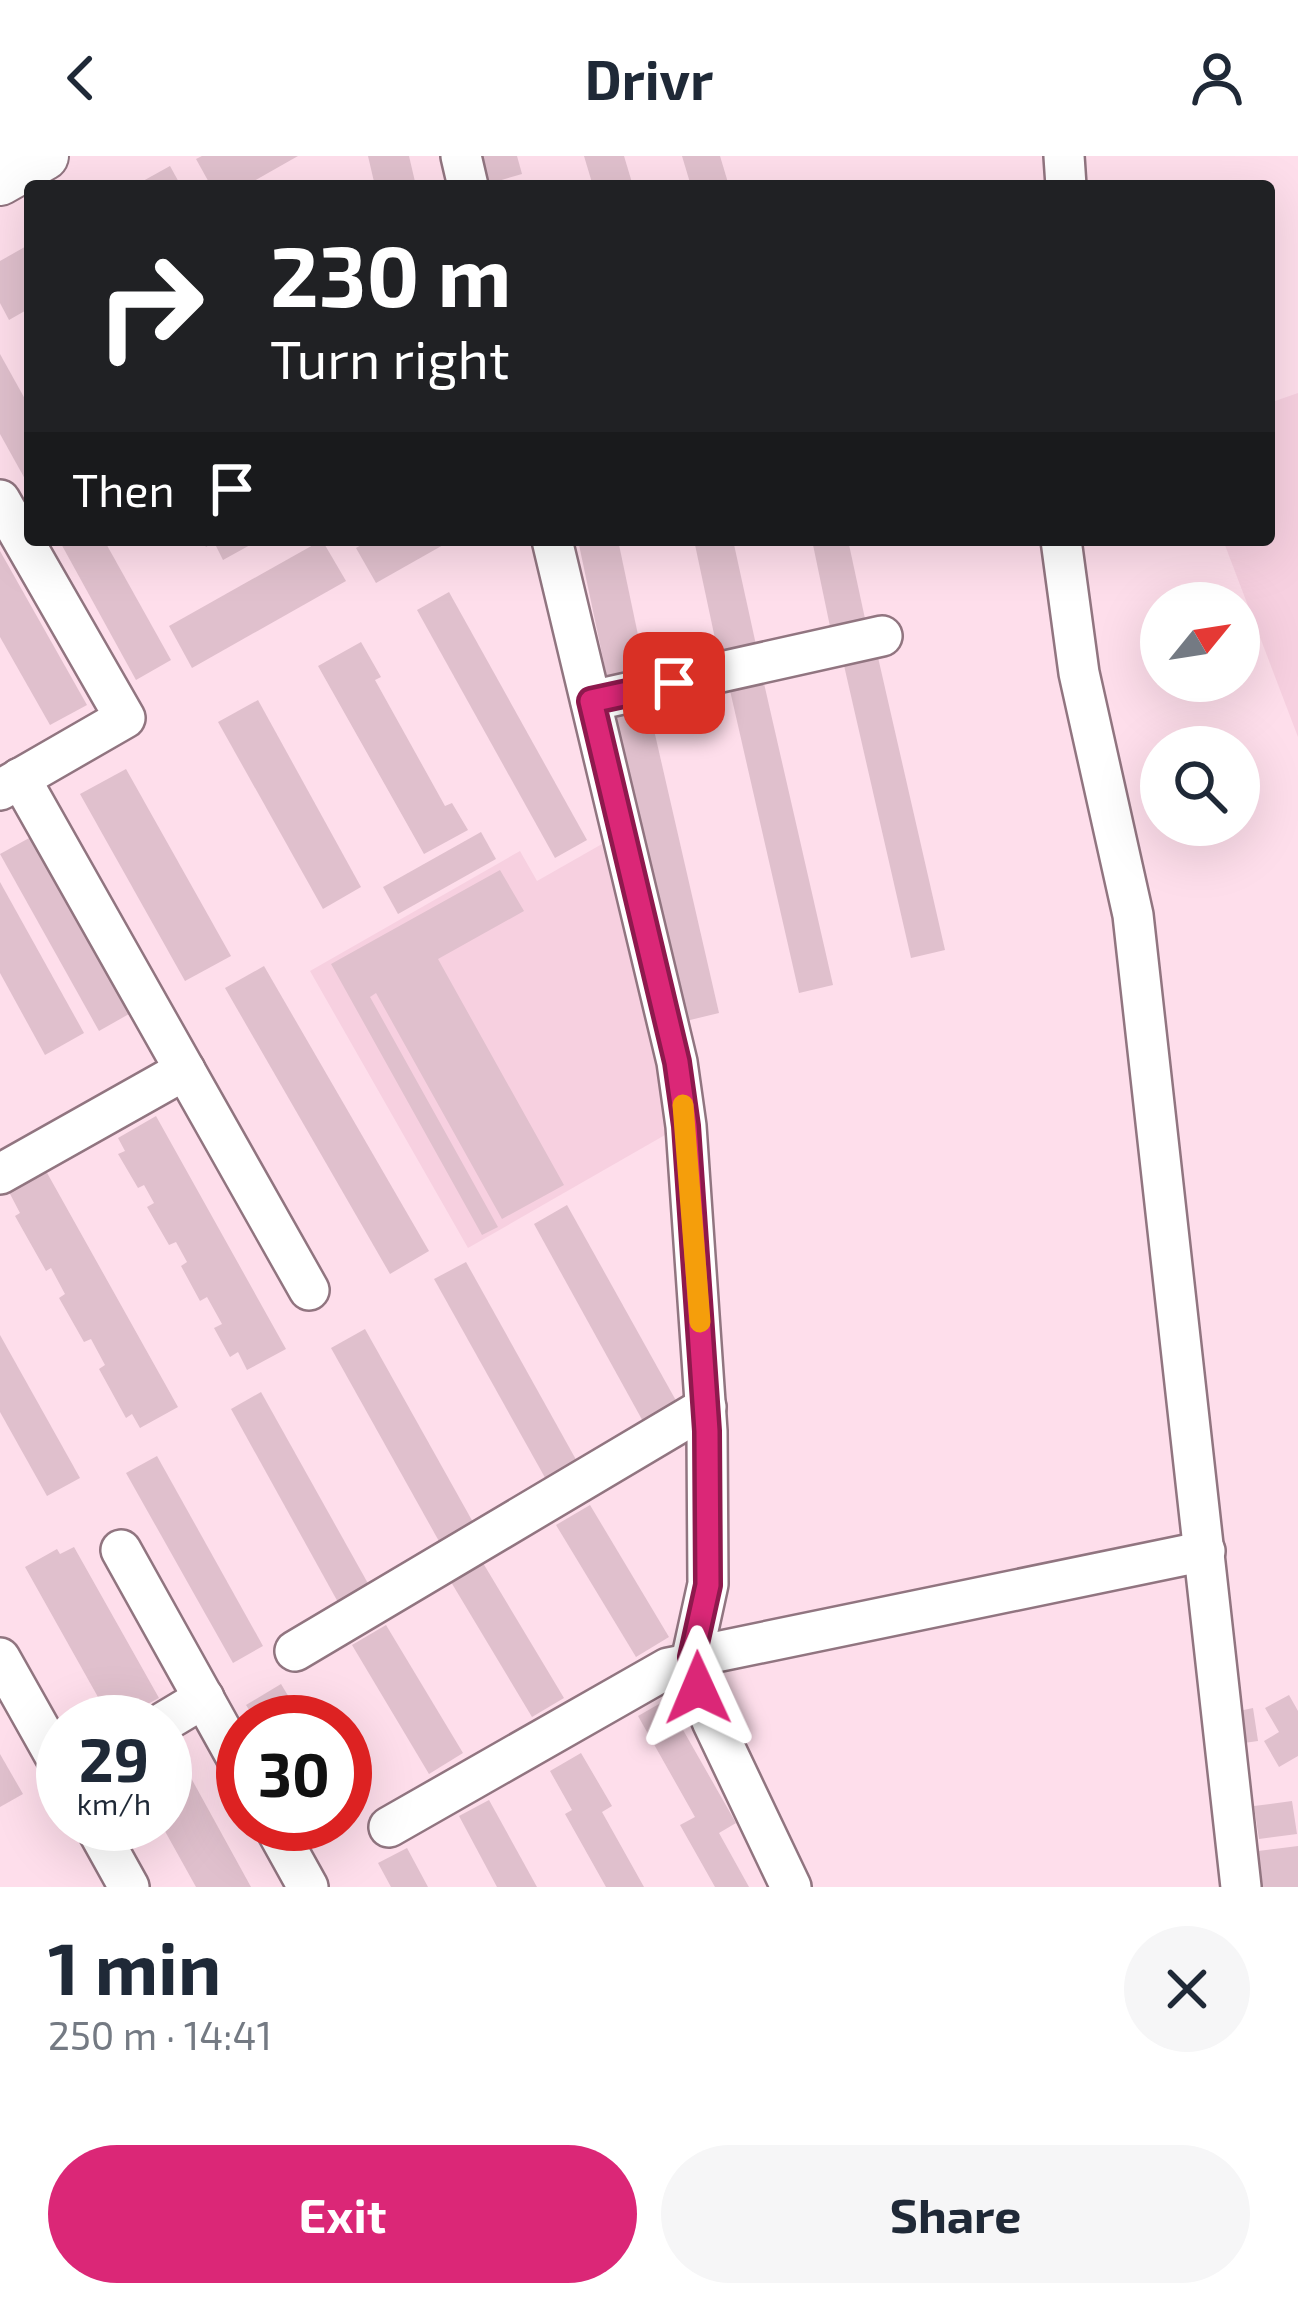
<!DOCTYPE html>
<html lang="en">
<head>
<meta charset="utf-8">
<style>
	:root { --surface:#fff; --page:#f6f6f7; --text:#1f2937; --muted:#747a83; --accent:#db2777 }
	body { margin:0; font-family:"Exo 2",sans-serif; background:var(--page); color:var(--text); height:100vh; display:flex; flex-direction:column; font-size:45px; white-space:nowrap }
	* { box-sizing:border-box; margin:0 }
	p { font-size:39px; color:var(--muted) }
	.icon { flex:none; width:66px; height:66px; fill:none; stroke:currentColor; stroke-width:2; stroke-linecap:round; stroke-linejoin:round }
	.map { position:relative; height:1731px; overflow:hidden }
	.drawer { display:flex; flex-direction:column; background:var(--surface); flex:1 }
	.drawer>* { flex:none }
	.hud { position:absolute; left:24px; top:24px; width:1251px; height:366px; border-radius:12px; box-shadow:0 12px 48px #0002; background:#202124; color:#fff; overflow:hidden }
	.needle { width:78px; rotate:60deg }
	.controls { position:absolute; left:1140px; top:426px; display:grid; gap:24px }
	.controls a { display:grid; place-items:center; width:120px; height:120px; border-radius:50%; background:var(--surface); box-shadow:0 12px 48px #0002; font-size:60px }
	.speed { position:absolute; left:36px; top:1539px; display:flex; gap:24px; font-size:60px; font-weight:700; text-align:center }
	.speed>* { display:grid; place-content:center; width:156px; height:156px; border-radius:50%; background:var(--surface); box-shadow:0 12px 48px #0002; line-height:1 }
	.speed small { font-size:30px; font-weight:400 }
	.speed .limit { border:18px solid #d22; background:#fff; color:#111 }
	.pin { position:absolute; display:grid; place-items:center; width:102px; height:102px; color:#fff; margin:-51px; border-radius:24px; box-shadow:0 6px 18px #0006 }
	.me { position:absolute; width:132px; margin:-66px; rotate:359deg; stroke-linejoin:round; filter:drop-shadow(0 0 9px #0008) }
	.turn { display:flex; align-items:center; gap:42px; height:252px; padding:0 48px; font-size:54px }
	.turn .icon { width:156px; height:156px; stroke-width:2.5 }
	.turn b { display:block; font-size:84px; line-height:102px }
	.then { display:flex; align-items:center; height:114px; padding:0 48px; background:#0003; gap:24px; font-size:45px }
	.round { display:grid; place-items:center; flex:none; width:126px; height:126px; border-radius:63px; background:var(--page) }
	.head { display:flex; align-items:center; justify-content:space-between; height:204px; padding:0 48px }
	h1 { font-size:72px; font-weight:700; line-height:90px }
	.primary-button { display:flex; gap:24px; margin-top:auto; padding:24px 48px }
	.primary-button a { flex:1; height:138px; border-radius:72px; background:var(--accent); color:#fff; font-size:48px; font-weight:700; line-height:138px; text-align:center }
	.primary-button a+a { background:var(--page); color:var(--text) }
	header { display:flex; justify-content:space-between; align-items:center; height:156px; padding:0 48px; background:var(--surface); font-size:54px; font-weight:700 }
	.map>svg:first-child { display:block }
	.built { fill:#f7d0e0 }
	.building { fill:#e0c0cd }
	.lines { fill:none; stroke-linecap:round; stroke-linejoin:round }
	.minor-casing { stroke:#917580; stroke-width:44 }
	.major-casing { stroke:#917580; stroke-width:52 }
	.minor { stroke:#fff; stroke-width:39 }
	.major { stroke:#fff; stroke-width:48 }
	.route-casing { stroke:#8e194d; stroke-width:30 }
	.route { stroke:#db2777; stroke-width:21 }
	.slow { stroke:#f59e0b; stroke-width:21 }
</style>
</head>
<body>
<header><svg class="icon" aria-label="back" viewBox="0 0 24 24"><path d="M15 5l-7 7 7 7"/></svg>Drivr<svg class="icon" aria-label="person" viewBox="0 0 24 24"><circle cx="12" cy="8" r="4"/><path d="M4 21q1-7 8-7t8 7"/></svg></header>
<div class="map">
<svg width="1298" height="1731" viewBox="0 0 1298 1731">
	<rect width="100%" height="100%" fill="#fedeeb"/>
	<g class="built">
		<path d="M1298,237V581L1223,384H1269V247Z"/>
		<path d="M602,688L672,975L468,1092L310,815L520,695L537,725Z"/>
	</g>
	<g class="building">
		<path d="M202,0H298L245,30H211L196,3Z"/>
		<path d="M368,0H409L416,30H375Z"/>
		<path d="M480,0H517L522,18L488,28Z"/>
		<path d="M584,0H624L633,30H593Z"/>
		<path d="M682,0H720L729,30H691Z"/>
		<path d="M170,10L181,30H134Z"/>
		<path d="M30,88V152L9,164L0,147V105Z"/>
		<path d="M0,198L30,252V332L0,278Z"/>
		<path d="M59,384H104L171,504L136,524Z"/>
		<path d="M202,384H259L223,404L214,386L206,391Z"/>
		<path d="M322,384L346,425L192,512L169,470Z"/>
		<path d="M370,384H452L376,427L356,392Z"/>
		<path d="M578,384H618L646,517L608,526Z"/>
		<path d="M694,384H733L758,498L720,506Z"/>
		<path d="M812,384H848L867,472L832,480Z"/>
		<path d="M0,395L87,549L50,569L0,481Z"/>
		<path d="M449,436L587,684L555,702L417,454Z"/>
		<path d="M361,486L381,521L375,524L445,650L452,647L468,674L424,698L318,510Z"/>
		<path d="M877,497L945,794L911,802L843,505Z"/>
		<path d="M763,523L833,829L799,837L729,530Z"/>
		<path d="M258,544L361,731L323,753L218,566Z"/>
		<path d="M648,548L719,857L686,865L615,556Z"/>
		<path d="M126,613L231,800L185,825L80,638Z"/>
		<path d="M481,676L496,703L398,758L383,731Z"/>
		<path d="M31,681L129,858L99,875L0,698Z"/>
		<path d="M500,714L524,755L438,803L564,1029L502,1063L376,837L370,841L498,1071L482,1079L331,808Z"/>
		<path d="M0,726L84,877L45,899L0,817Z"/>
		<path d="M264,810L429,1095L390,1118L225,832Z"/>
		<path d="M156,960L286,1193L247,1214L238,1196L230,1201L214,1172L222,1168L207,1141L200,1145L181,1110L187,1106L176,1086L169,1089L147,1051L154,1047L144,1029L138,1032L118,998L125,995L118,982Z"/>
		<path d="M46,1015L178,1251L140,1272L132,1258L126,1262L99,1213L105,1209L91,1183L84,1186L59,1142L65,1138L51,1112L46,1115L15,1060L20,1057L9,1036Z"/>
		<path d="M567,1049L679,1250L645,1269L534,1068Z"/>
		<path d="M466,1106L579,1309L548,1327L434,1123Z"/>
		<path d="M365,1173L474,1368L440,1387L331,1192Z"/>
		<path d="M0,1179L80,1322L47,1340L0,1256Z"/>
		<path d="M261,1236L370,1431L339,1448L231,1253Z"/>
		<path d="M157,1300L263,1490L233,1507L126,1317Z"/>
		<path d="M590,1349L669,1481L636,1501L556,1369Z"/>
		<path d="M74,1391L159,1542L144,1550L149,1559L136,1566H112L25,1411L57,1393L60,1398Z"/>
		<path d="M483,1407L564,1542L532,1561L451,1426Z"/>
		<path d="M386,1469L463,1597L429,1618L352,1489Z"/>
		<path d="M281,1528L304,1566H257L246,1549Z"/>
		<path d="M1289,1539L1298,1555V1600L1279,1611L1264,1585L1279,1576L1265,1552Z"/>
		<path d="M666,1544L736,1667L719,1677L749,1731H715L680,1669L695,1661L638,1560Z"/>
		<path d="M1253,1552L1258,1585L1244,1587L1239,1555Z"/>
		<path d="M581,1597L612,1650L602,1656L644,1731H606L565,1658L572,1654L550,1615Z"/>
		<path d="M0,1598L23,1638L0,1651Z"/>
		<path d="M185,1611L251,1731H196L161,1668H165V1618L170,1620Z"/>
		<path d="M489,1644L537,1731H497L459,1660Z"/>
		<path d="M1292,1645L1297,1678L1259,1683L1254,1650Z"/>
		<path d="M1298,1690V1731H1262L1258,1695Z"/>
		<path d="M407,1692L428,1731H391L378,1707Z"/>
	</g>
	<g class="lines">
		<defs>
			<g id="minor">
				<path d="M461,0L468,30"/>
				<path d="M1064,0L1066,30"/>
				<path d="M0,344L125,562L0,634"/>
				<path d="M552,384L677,906L686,970L707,1275L708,1428L692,1501L698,1532L712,1565L791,1731"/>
				<path d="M1061,384L1079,517L1133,759L1241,1731"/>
				<path d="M591,545L882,480"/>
				<path d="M20,622L309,1134"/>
				<path d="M0,1018L185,914"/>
				<path d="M121,1394L243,1613"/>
				<path d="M295,1495L706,1251"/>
				<path d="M692,1501L1205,1395"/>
				<path d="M0,1502L63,1614"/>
				<path d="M164,1566L204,1542"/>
				<path d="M94,1668L129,1731"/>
				<path d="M273,1668L308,1731"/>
				<path d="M389,1671L668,1512L693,1507"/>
			</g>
			<path id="major" d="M0,25L44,0"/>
		</defs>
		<use href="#minor" class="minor-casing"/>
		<use href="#major" class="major-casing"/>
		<use href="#minor" class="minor"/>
		<use href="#major" class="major"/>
	</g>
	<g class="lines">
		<defs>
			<path id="route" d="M674,527L591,545L677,906L686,970L707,1275L708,1429L692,1501L698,1532"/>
		</defs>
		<use href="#route" class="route-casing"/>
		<use href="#route" class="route"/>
		<path class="slow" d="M683,949L700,1166"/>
	</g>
</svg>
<div class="controls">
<a><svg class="needle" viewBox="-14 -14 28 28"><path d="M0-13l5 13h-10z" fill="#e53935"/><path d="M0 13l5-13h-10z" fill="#747a83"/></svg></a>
<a><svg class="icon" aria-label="search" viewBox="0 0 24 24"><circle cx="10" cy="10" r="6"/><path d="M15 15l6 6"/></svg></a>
</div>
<div class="speed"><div>29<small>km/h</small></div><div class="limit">30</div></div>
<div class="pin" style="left:674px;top:527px;background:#d93025"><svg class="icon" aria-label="arrive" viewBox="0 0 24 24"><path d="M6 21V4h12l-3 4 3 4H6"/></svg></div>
<svg class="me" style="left:698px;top:1532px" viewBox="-20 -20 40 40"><path d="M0-17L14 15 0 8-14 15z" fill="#db2777" stroke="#fff" stroke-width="4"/></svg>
<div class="hud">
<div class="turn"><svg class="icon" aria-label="right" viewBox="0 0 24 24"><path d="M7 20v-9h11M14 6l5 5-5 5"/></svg><div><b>230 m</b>Turn right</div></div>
<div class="then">Then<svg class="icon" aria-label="arrive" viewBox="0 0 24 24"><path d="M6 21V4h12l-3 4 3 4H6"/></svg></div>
</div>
</div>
<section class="drawer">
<div class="head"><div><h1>1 min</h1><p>250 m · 14:41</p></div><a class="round"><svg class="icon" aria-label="close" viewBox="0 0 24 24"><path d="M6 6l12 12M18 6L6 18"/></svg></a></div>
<div class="primary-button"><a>Exit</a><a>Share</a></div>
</section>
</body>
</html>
